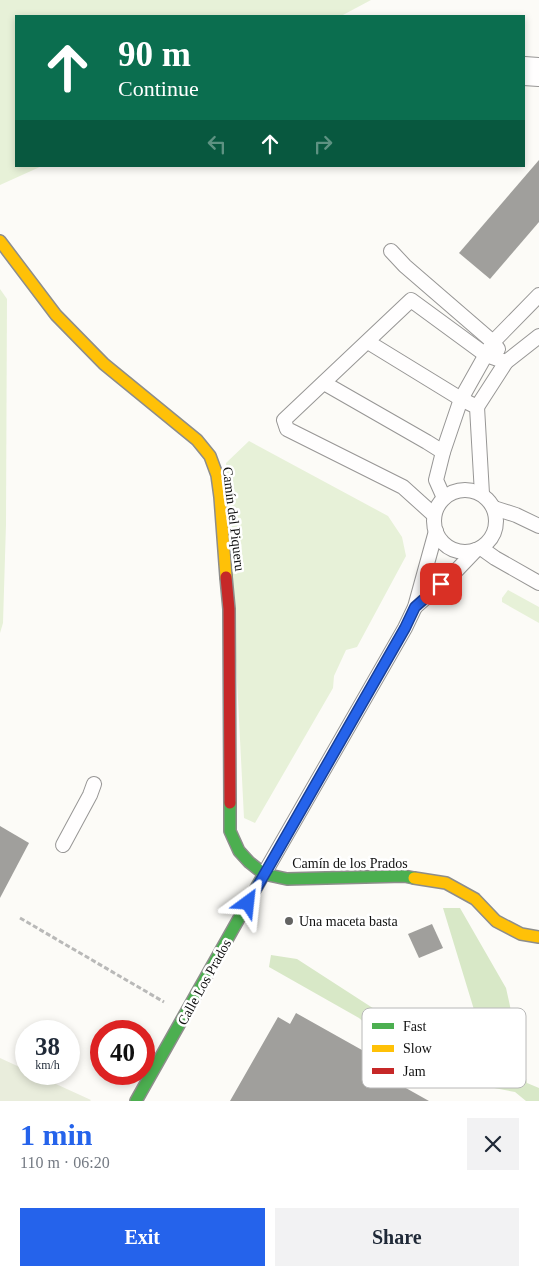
<!DOCTYPE html>
<html lang="en">
<head>
<meta charset="utf-8">
<style>
	:root { --surface:#fff; --page:#f2f2f3; --text:#1f2937; --muted:#747a83; --accent:#2563eb }
	body { margin:0; font-family:"Times New Roman",serif; background:var(--page); color:var(--text); height:100vh; display:flex; flex-direction:column; font-size:19px; white-space:nowrap }
	* { box-sizing:border-box; margin:0 }
	p { font-size:16px; color:var(--muted) }
	.icon { flex:none; width:28px; height:28px; fill:none; stroke:currentColor; stroke-width:2; stroke-linecap:round; stroke-linejoin:round }
	.map { position:relative; height:1101px; overflow:hidden }
	.panel { display:flex; flex-direction:column; background:var(--surface); flex:1 }
	.panel>* { flex:none }
	.guide { position:absolute; left:15px; top:15px; width:510px; height:152px; border-radius:0px; box-shadow:0 2px 8px #0003; background:#0b6e4f; color:#fff; overflow:hidden }
	.speed { position:absolute; left:15px; top:1020px; display:flex; gap:10px; font-size:25px; font-weight:700; text-align:center }
	.speed>* { display:grid; place-content:center; width:65px; height:65px; border-radius:50%; background:var(--surface); box-shadow:0 2px 8px #0003; line-height:1 }
	.speed small { font-size:12px; font-weight:400 }
	.speed .limit { border:8px solid #d22; background:#fff; color:#111 }
	.pin { position:absolute; display:grid; place-items:center; width:42px; height:42px; color:#fff; margin:-21px; border-radius:10px; box-shadow:0 2px 8px #0006 }
	.me { position:absolute; width:55px; margin:-28px; rotate:30deg; stroke-linejoin:round; filter:drop-shadow(0 0 4px #0008) }
	.turn { display:flex; align-items:center; gap:18px; height:105px; padding:0 20px; font-size:22px }
	.turn .icon { width:65px; height:65px; stroke-width:2.5 }
	.turn b { display:block; font-size:35px; line-height:42px }
	.lanes { display:flex; align-items:center; height:48px; padding:0 20px; background:#0003; justify-content:center; gap:25px; direction:ltr }
	.lanes .off { opacity:.35 }
	.round { display:grid; place-items:center; flex:none; width:52px; height:52px; border-radius:0px; background:var(--page) }
	.headline { display:flex; align-items:center; justify-content:space-between; height:85px; padding:0 20px }
	h1 { font-size:30px; font-weight:700; line-height:38px; color:var(--accent) }
	.button { display:flex; gap:10px; margin-top:auto; padding:10px 20px }
	.button a { flex:1; height:58px; border-radius:0px; background:var(--accent); color:#fff; font-size:20px; font-weight:700; line-height:58px; text-align:center }
	.button a+a { background:var(--page); color:var(--text) }
	.map>svg:first-child { display:block }
	.green { fill:#e7f1d8 }
	.forest { fill:#d8e8c7 }
	.cemetery { fill:#e9eddc }
	.building { fill:#a09f9c }
	.lines { fill:none; stroke-linecap:round; stroke-linejoin:round }
	.lane-casing { stroke:#979695; stroke-width:16 }
	.street-casing { stroke:#979695; stroke-width:30 }
	.fast-casing { stroke:#8d8d8b; stroke-width:14 }
	.slow-casing { stroke:#8d8d8b; stroke-width:14 }
	.jam-casing { stroke:#8d8d8b; stroke-width:14 }
	.path { stroke:#b9b9b8; stroke-width:3; stroke-dasharray:5 2.5; stroke-linecap:butt }
	.lane { stroke:#fffefe; stroke-width:14 }
	.street { stroke:#fffefe; stroke-width:28 }
	.fast { stroke:#4caf50; stroke-width:11 }
	.slow { stroke:#ffc107; stroke-width:11 }
	.jam { stroke:#c62828; stroke-width:11 }
	.route-casing { stroke:#184099; stroke-width:12 }
	.route { stroke:#2563eb; stroke-width:9 }
	.poi-dot { fill:#636362; stroke:#fff; stroke-width:2 }
	.labels { text-anchor:middle; stroke-width:5; stroke-linejoin:round; paint-order:stroke }
	.street-label { font-size:14px; fill:#111; stroke:#fff }
	.poi-label { font-size:14px; fill:#111; stroke:#fff; text-anchor:start }
	.key { fill:#fff; stroke:#b8b8b8; stroke-width:1 }
	.key-label { font-size:14px; fill:#111 }
</style>
</head>
<body>
<div class="map">
<svg width="539" height="1101" viewBox="0 0 539 1101">
	<rect width="100%" height="100%" fill="#fcfbf7"/>
	<g class="green">
		<path d="M0,0H371L341,16H16V166H42L0,185Z"/>
		<path d="M0,289L7,299L6,524L3,623L0,633Z"/>
		<path d="M249,441L388,516L402,537L406,556L357,647L346,650L334,676L333,688L255,823L244,818L226,463Z"/>
		<path d="M508,590L539,607V623L502,602V598Z"/>
	</g>
	<path class="forest" d="M443,908H460L506,988L527,1083L539,1088V1101H526L515,1092L457,1081L416,1067L359,1018L269,967L271,955L297,959L464,1067L486,1049Z"/>
	<path class="cemetery" d="M0,1058L26,1070V1074H34L91,1100L90,1101H0Z"/>
	<g class="building">
		<path d="M539,160V222L490,279L459,253Z"/>
		<path d="M0,826L29,843L0,898Z"/>
		<path d="M432,924L443,948L419,958L408,934Z"/>
		<path d="M296,1013L378,1059L372,1069L429,1101H230L278,1017L290,1024Z"/>
	</g>
	<g class="lines">
		<defs>
			<g id="lane">
				<path d="M391,251L405,266L493,342L498,349"/>
				<path d="M368,342L461,399L477,407L482,494"/>
				<path d="M324,383L427,442L443,452"/>
				<path d="M477,407L506,362L539,336"/>
				<circle cx="465" cy="521" r="31"/>
				<path d="M444,498L436,480L443,452L461,399L493,342L539,295"/>
				<path d="M494,508L516,515L539,526"/>
				<path d="M434,515L403,487L287,429L284,420L411,300L486,355L506,362"/>
				<path d="M481,548L495,558L539,583"/>
				<path d="M415,607L454,573L476,550"/>
				<path d="M63,845L90,795L94,784"/>
				<path d="M264,874L405,628L415,607L436,531"/>
			</g>
			<path id="street" d="M524,71L539,72"/>
			<g id="fast">
				<path d="M230,803V831L239,851L249,862L264,874L287,879L404,876L414,878"/>
				<path d="M136,1101L264,874"/>
			</g>
			<g id="slow">
				<path d="M0,241L56,315L104,364L197,440L210,456L217,475L220,497L226,577"/>
				<path d="M414,878L446,883L475,899L496,921L521,934L539,937"/>
			</g>
			<path id="jam" d="M226,577L229,609L230,803"/>
		</defs>
		<use href="#lane" class="lane-casing"/>
		<use href="#street" class="street-casing"/>
		<use href="#fast" class="fast-casing"/>
		<use href="#slow" class="slow-casing"/>
		<use href="#jam" class="jam-casing"/>
		<path class="path" d="M20,918L164,1002"/>
		<use href="#lane" class="lane"/>
		<use href="#street" class="street"/>
		<use href="#fast" class="fast"/>
		<use href="#slow" class="slow"/>
		<use href="#jam" class="jam"/>
	</g>
	<g class="lines">
		<defs>
			<path id="route" d="M248,903L405,628L415,607L441,584"/>
		</defs>
		<use href="#route" class="route-casing"/>
		<use href="#route" class="route"/>
	</g>
	<circle class="poi-dot" cx="289" cy="921" r="5"/>
	<g class="labels">
		<g class="street-label">
			<text transform="translate(234 519) rotate(83)" y="5">Camín del Piqueru</text>
			<text x="350" y="868">Camín de los Prados</text>
			<text transform="translate(204 982) rotate(-61)" y="5">Calle Los Prados</text>
		</g>
		<g class="poi-label">
			<text x="299" y="926">Una maceta basta</text>
		</g>
	</g>
	<rect x="362" y="1008" width="164" height="80" rx="8" class="key"/>
	<rect x="372" y="1023" width="22" height="6" fill="#4caf50"/>
	<rect x="372" y="1045" width="22" height="7" fill="#ffc107"/>
	<rect x="372" y="1068" width="22" height="6" fill="#c62828"/>
	<g class="key-label">
		<text x="403" y="1031">Fast</text>
		<text x="403" y="1053">Slow</text>
		<text x="403" y="1076">Jam</text>
	</g>
</svg>
<div class="speed"><div>38<small>km/h</small></div><div class="limit">40</div></div>
<div class="pin" style="left:441px;top:584px;background:#d93025"><svg class="icon" aria-label="arrive" viewBox="0 0 24 24"><path d="M6 21V4h12l-3 4 3 4H6"/></svg></div>
<svg class="me" style="left:248px;top:903px" viewBox="-20 -20 40 40"><path d="M0-17L14 15 0 8-14 15z" fill="#2563eb" stroke="#fff" stroke-width="4"/></svg>
<div class="guide">
<div class="turn"><svg class="icon" aria-label="ahead" viewBox="0 0 24 24"><path d="M12 20V5M6 11l6-6 6 6"/></svg><div><b>90 m</b>Continue</div></div>
<div class="lanes"><svg class="icon off" aria-label="left" viewBox="0 0 24 24"><path d="M17 20v-9H6M10 6l-5 5 5 5"/></svg><svg class="icon" aria-label="ahead" viewBox="0 0 24 24"><path d="M12 20V5M6 11l6-6 6 6"/></svg><svg class="icon off" aria-label="right" viewBox="0 0 24 24"><path d="M7 20v-9h11M14 6l5 5-5 5"/></svg></div>
</div>
</div>
<section class="panel">
<div class="headline"><div><h1>1 min</h1><p>110 m · 06:20</p></div><a class="round"><svg class="icon" aria-label="close" viewBox="0 0 24 24"><path d="M6 6l12 12M18 6L6 18"/></svg></a></div>
<div class="button"><a>Exit</a><a>Share</a></div>
</section>
</body>
</html>
